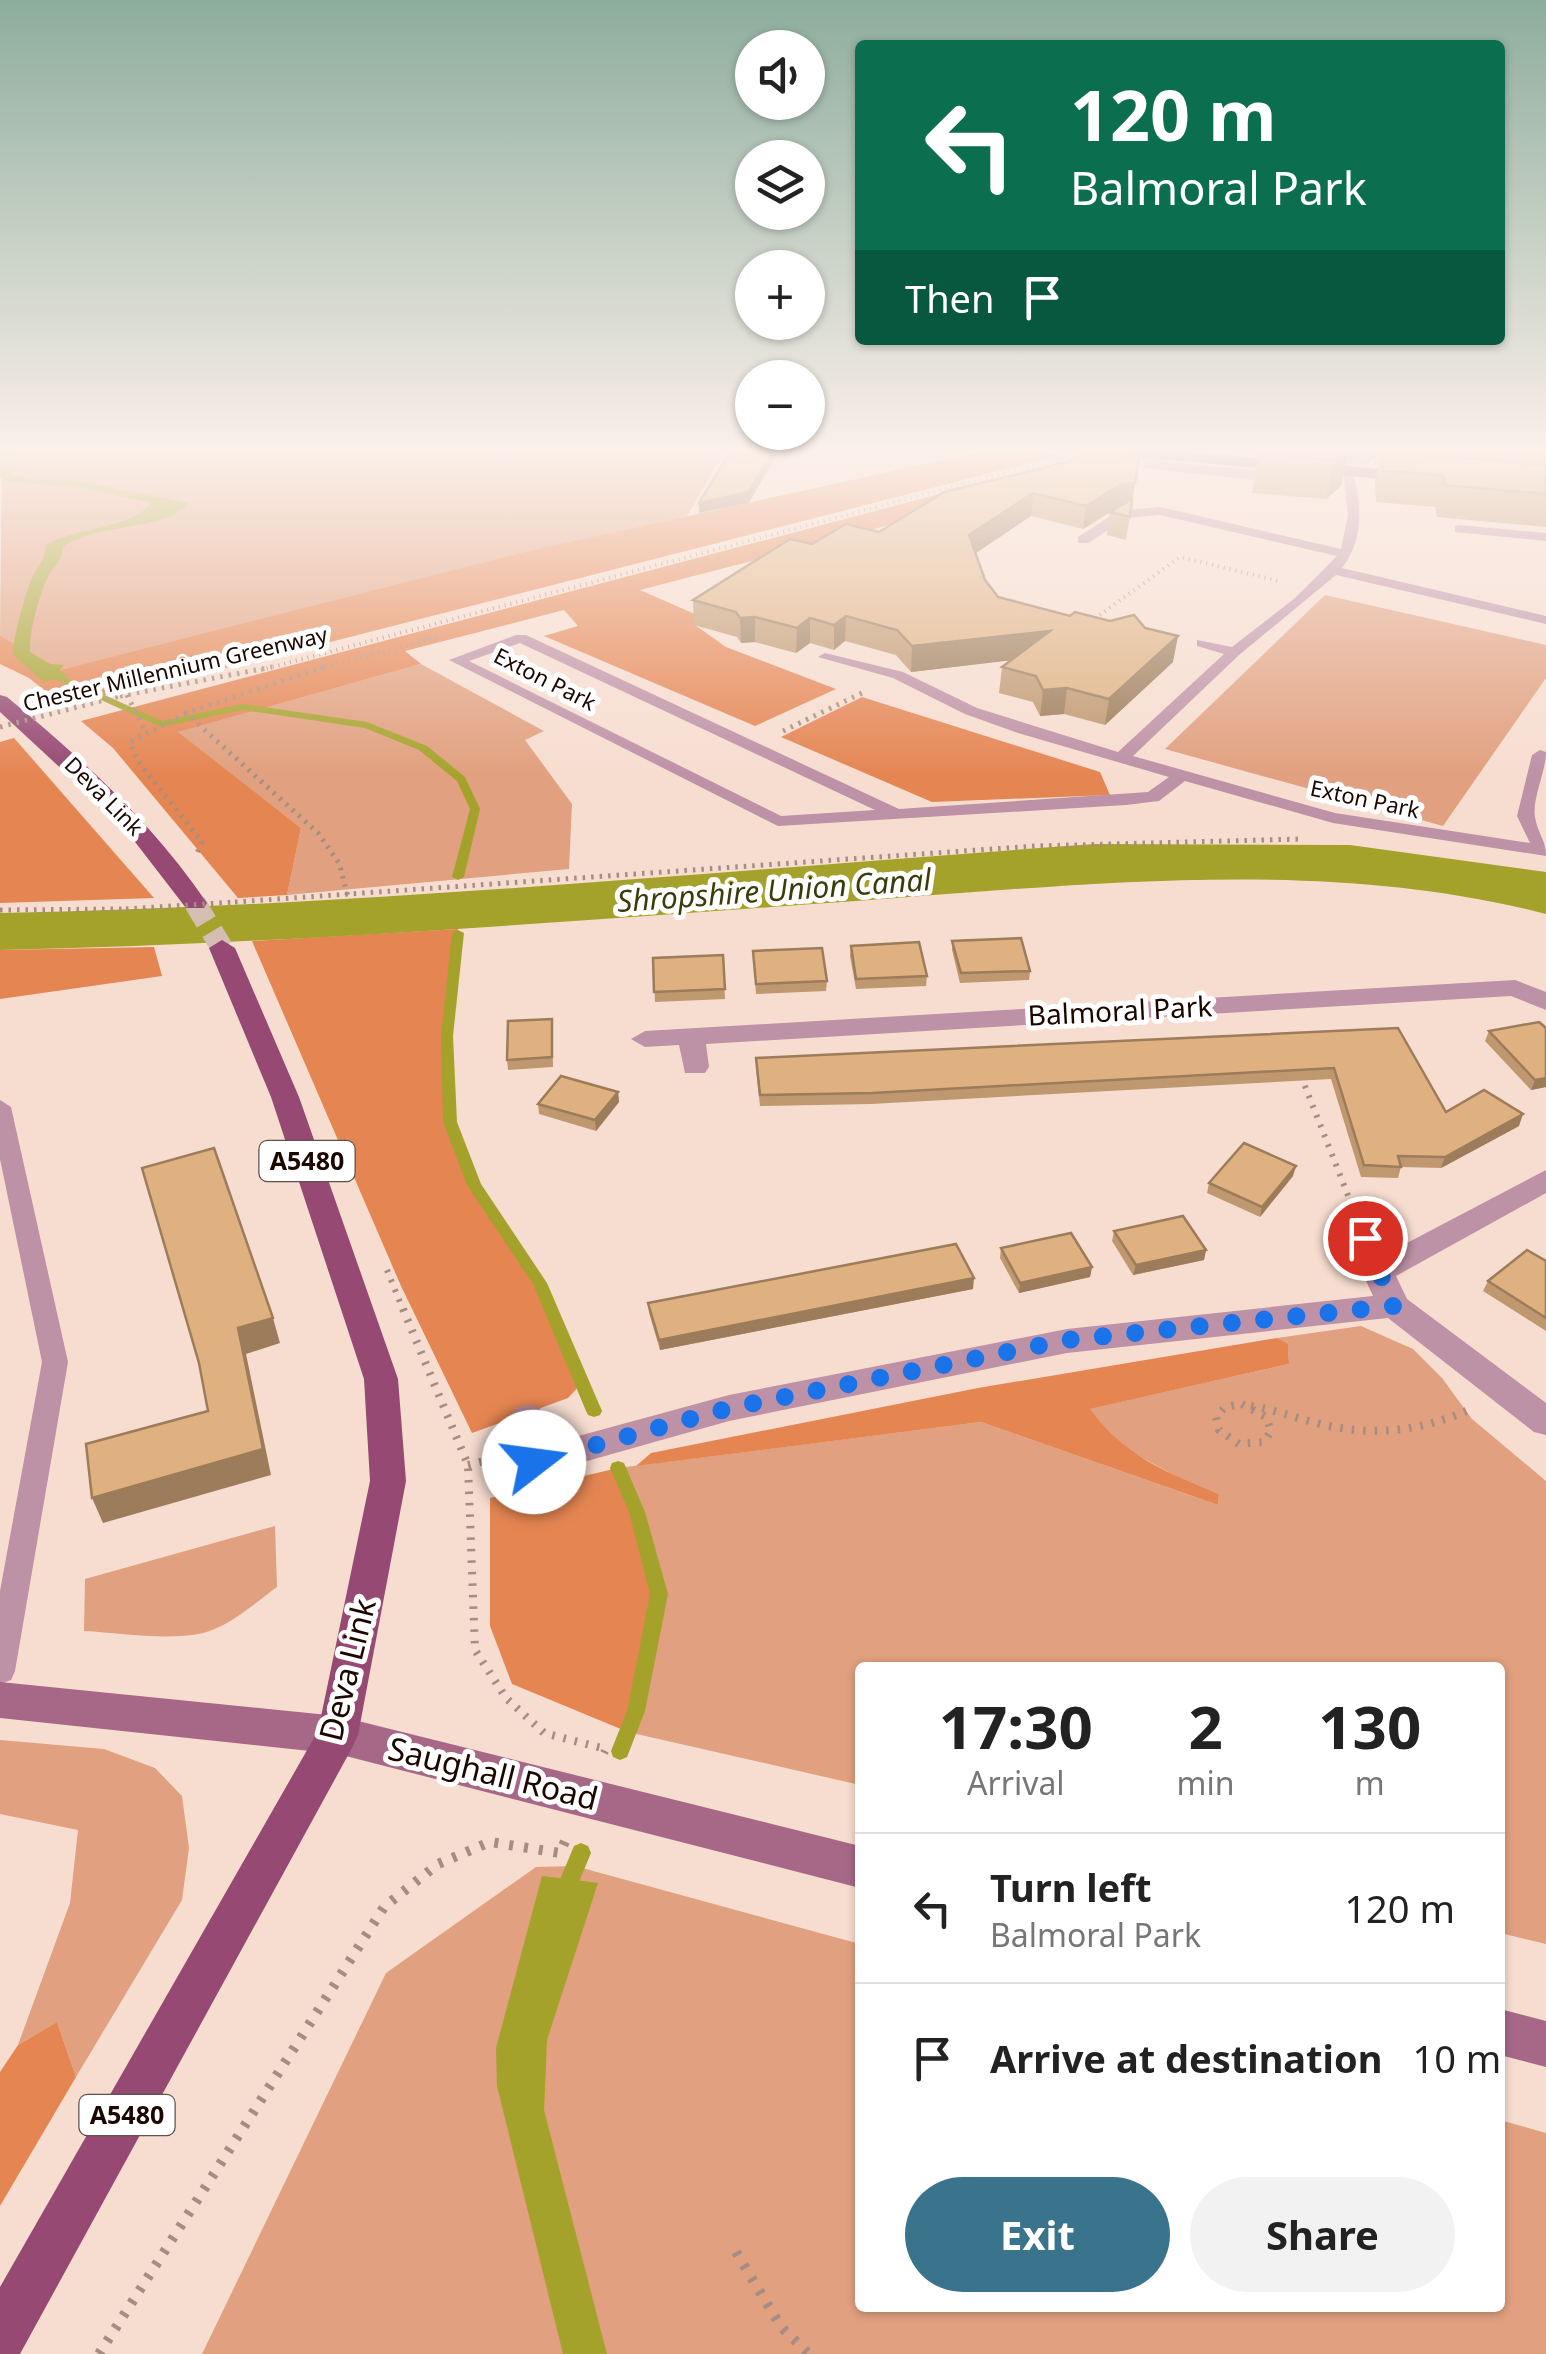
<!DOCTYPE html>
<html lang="en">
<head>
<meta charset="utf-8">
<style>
	:root { --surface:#fff; --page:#f2f2f2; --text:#222; --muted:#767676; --line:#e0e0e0; --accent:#39748c }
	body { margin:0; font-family:"Noto Sans",sans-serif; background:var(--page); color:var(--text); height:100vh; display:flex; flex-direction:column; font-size:38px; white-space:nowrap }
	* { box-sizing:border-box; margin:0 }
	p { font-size:32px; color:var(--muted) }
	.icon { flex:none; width:55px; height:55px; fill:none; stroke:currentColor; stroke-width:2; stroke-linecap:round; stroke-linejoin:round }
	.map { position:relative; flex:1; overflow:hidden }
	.drawer { position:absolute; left:855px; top:1662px; width:650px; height:650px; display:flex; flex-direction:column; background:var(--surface); border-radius:10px; box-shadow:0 2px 8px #0004 }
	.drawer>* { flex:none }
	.hud { position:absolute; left:855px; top:40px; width:650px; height:305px; border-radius:10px; box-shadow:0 2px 8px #0004; background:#0b6e4f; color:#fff; overflow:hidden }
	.controls { position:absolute; left:735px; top:30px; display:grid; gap:20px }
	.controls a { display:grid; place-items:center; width:90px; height:90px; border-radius:50%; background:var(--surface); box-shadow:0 2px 8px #0004; font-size:50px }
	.pin { position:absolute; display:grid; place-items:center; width:85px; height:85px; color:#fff; margin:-42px; border:5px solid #fff; border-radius:50%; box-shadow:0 2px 10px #0007 }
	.me { position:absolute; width:110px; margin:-55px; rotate:75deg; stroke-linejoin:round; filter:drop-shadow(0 0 8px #0008) }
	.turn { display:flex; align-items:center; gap:35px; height:210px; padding:0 50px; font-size:45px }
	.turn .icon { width:130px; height:130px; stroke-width:2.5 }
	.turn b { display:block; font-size:70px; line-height:85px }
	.then { display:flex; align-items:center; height:95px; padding:0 50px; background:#0003; gap:20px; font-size:38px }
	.eta { display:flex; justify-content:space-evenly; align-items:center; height:170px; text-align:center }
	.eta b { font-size:60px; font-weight:700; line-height:70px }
	.primary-button { display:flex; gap:20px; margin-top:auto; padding:20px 50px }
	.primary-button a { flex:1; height:115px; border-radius:60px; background:var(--accent); color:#fff; font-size:40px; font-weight:700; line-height:115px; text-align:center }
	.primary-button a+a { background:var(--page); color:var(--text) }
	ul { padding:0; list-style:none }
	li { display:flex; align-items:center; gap:30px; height:150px; padding:0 50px; border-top:2px solid var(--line) }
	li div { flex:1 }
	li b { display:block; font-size:38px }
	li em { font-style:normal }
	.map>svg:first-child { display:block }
	.green { fill:#e1a07f }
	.forest { fill:#e58552 }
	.water { fill:#a5a22b }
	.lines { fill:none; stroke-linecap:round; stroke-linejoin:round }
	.stream { fill:#a5a22b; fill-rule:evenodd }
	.primary-tunnel { stroke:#d6bdb1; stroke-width:22; stroke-dasharray:22 11; stroke-linecap:butt }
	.path-far4 { stroke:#a58d82; stroke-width:4; stroke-dasharray:1 5; stroke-linecap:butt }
	.path-far3 { stroke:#a58d82; stroke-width:5; stroke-dasharray:2.5 6; stroke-linecap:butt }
	.path-far2 { stroke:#a58d82; stroke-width:6; stroke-dasharray:2.5 8; stroke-linecap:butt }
	.path-far1 { stroke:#a58d82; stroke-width:8; stroke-dasharray:2.5 9; stroke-linecap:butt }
	.path { stroke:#a58d82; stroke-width:10; stroke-dasharray:4 11; stroke-linecap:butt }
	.lane { fill:#bd91a6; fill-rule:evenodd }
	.street { fill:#bd91a6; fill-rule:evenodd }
	.secondary { fill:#a76888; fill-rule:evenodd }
	.primary { fill:#964973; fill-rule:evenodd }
	.path-bridge-far1 { stroke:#a58d82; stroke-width:4; stroke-dasharray:1 5; stroke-linecap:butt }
	.path-bridge { stroke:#a58d82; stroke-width:5; stroke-dasharray:2.5 6; stroke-linecap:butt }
	.wall { fill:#c0986f }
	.shaded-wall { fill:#9c7c5a }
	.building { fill:#dfb181; stroke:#9c7c5a; stroke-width:2.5 }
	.route { stroke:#1a73e8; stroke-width:18; stroke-dasharray:0 32.4 }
	.labels { text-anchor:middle; stroke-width:10; stroke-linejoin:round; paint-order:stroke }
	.far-street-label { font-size:22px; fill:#1b0700; stroke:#fff }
	.shield { fill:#fff; stroke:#5f514c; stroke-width:2.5 }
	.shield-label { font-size:25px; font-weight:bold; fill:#1b0700 }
	.street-label { font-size:28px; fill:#1b0700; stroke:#fff }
	.water-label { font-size:30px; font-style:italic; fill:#3c3b0b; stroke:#fff }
	.near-street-label { font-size:32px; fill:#1b0700; stroke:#fff }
</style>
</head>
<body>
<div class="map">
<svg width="1546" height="2354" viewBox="0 0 1546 2354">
	<rect width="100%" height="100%" fill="#f7ddd0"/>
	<g class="green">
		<path d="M2,447H727L687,516L60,670L0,639Z"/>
		<path d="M1325,595L1546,645V678L1443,826L1165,749Z"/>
		<path d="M421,664L544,731L525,740L572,804L569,869L287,895L301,828L177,732Z"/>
		<path d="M1361,1326L1413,1349L1442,1378L1472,1419L1546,1481V1944L1500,1933V1668H860V1785L628,1732L659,1594L618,1468L981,1422L1218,1505L1219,1494L1183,1480L1115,1443L1089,1409L1289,1364L1288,1345L1277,1338Z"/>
		<path d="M275,1526L277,1587C255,1603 229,1627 203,1633C165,1641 122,1633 84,1631L85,1579Z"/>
		<path d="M0,1740L104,1749L155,1768L182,1796L189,1848L182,1900L76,2077L57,2022L18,2045L70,1903L78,1830L0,1814Z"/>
		<path d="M575,1866L860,1944V2308H1500V2120L1546,2133V2354H202L386,1973L536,1867Z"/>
	</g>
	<g class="forest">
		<path d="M993,449L1061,455L256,661L63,705L29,678L0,664V636L60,670L525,552Z"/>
		<path d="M1083,456L1008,494L640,590L704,618L695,625L726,647L836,689L755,726L544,636L578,626L564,610L405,651L421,664L178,732L301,828L287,895L238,898L113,748L81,721Z"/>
		<path d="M862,697L1100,772L1110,795L932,802L781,737Z"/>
		<path d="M14,738L154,898L0,903V742Z"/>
		<path d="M458,929L457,970L447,1036L450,1122L474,1185L540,1283L582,1383L568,1398L472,1433L401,1286L252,941Z"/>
		<path d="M154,947L162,976L0,999V950Z"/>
		<path d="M1277,1338L1288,1344L1289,1364L1090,1409C1123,1455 1167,1473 1219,1494L1218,1505L981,1422L636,1466L651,1453L978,1388Z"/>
		<path d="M618,1468L637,1512L659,1594L628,1732L512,1684L490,1626V1498Z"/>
		<path d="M57,2022L76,2077L0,2206V2072L18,2045Z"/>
	</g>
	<g class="water">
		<path d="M15,447H30L13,454L5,463L15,475L27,479L84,482L188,503C170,531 92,523 63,547C63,560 55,565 49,575C40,591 28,635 30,652L50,664L64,665L59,671L69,675L44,682L13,655C13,638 26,589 34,574C41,562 45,558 46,545C76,527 129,530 151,503L80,487L8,482L0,478V455Z"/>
		<path d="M1095,844L1350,845L1546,872V914C1322,856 1084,885 856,901C571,921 286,944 0,950V913C366,906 731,870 1095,844Z"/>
		<path d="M542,1876L598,1883L547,2040L544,2110L607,2354H563L497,2086L496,2048Z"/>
	</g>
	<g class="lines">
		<g class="stream">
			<path d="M41,669H47L162,721L243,704L367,722L427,746L465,777L480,809L464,877L458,880L452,877L470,809L457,781L419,750L365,728L243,710L161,727L41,673Z"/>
			<path d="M458,930L464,933L453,1036L457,1122L481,1184L547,1283L602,1411L600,1415L594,1417L588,1415L586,1411L533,1284L467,1185L443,1122L441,1036L452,933Z"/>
			<path d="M618,1461L624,1463L645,1512L668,1594L645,1711L627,1757L620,1760L613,1757L611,1751L627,1711L650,1594L629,1512L610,1468L612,1463Z"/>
			<path d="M581,1843L588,1846L591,1853L571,1901L564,1904L557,1901L554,1894L574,1846Z"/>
		</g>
		<path class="primary-tunnel" d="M195,903L222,948"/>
		<g class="path-far4">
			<path d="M1090,622L1180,557L1279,581"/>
			<path d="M261,670L1054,460"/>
			<path d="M314,670L442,636"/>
		</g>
		<g class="path-far3">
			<path d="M324,667L186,713L318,833L339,863L348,897"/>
			<path d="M127,695L145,731"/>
			<path d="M120,696L272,667"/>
			<path d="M186,713L130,742L137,760L202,842L197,853"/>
			<path d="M783,731L862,693"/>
			<path d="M235,902L1035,846L1302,839"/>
			<path d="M0,910L126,909"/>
		</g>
		<g class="path-far2">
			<path d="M1301,1076L1366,1241"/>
			<path d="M387,1270L404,1312"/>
		</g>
		<g class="path-far1">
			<path d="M403,1309L468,1465L475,1650L506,1698L544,1733L606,1749L600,1761"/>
			<path d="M1242,1404L1266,1417L1271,1431L1264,1442L1239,1444L1219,1430L1216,1417L1225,1407Z"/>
			<path d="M1251,1406C1275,1410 1297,1418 1320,1424C1374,1437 1423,1431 1473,1408"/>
			<path d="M468,1465L496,1458"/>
		</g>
		<g class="path">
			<path d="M736,2252L781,2327L809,2354"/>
			<path d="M99,2354L384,1907L438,1864L490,1842L560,1853L569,1832"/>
		</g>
		<g class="lane">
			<path d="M1343,469L1353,472C1362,507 1364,539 1342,568L1546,616V624L1336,575L1239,655L1133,756L1335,813L1530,843L1517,816L1532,755L1540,750L1546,752C1546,772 1532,798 1535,817C1537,832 1546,840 1546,856L1333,823L1185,781L1159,801L1126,805L778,826L449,660L516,635H526L899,809L1148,792L1169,777L1018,733L965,714L893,678L818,657L825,653L903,672L977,708L1118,752L1224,654L1197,646V640L1232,647L1295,598L1337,556L1160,515L1127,518L1088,543H1078V537L1119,511L1160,507L1341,549L1348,515ZM520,643L875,810L781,816L469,661Z"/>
			<path d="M1460,525L1546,533V541L1455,532V526Z"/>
			<path d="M0,1100L11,1107L68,1362L15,1671L11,1680L0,1684V1591L42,1362L0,1159Z"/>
		</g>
		<g class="street">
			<path d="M1153,451L1161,456L1159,461L1292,474L1300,479L1292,484L1144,468L1145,456Z"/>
			<path d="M1515,980L1546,992V1010L1511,996L706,1044L709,1067L705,1073H685L679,1045L645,1047L631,1039L645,1031Z"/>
			<path d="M1546,1170V1193L1396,1276L1407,1299L1546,1403V1435L1534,1432L1388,1318L1067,1353L729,1421L534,1476L521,1472C513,1455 507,1425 516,1408L528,1405L540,1408L549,1444L729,1395L1067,1329L1373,1296L1362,1272L1367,1264Z"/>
		</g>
		<g class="secondary">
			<path d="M0,1682L338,1716L860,1846V1888L338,1754L0,1718Z"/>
			<path d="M1500,2009L1546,2021V2067L1500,2055Z"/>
		</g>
		<g class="primary">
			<path d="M1073,447H1137L1414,472L1422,477L1414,482L1081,452Z"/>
			<path d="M0,695L7,697C82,759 152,822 207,903L204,908H186L122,825L0,712Z"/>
			<path d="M222,940L235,948L299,1097L398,1379L406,1481L358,1735L352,1748L20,2354H0V2287L318,1731L370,1481L364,1379L271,1097L209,948Z"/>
		</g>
		<path class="path-bridge-far1" d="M1054,460L1087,453"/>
		<g class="path-bridge">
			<path d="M0,727L120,696"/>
			<path d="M126,909L235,902"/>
		</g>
	</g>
	<g class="wall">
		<path d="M1258,447H1546V527L1437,517L1435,507L1376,502L1375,482L1379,465H1374V458L1367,464L1346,462L1341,486L1326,499L1252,493L1259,454H1257Z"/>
		<path d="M1139,458L1126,540L1107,535L1110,512L1117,508L1083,529L1031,516L976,553L985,580L998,597L1173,662L1105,725L1064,714L1040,716L1033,702L999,693L1002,667L1010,660L911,672L896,655L845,641L834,650L810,643L796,653L755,642L741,643L737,637L694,625L693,600L812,544L879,532Z"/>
		<path d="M952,941L1030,971L1029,980L960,983L952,950Z"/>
		<path d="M851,946L927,976L926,986L856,989L850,956Z"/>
		<path d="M753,951L827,981L826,991L756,994Z"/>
		<path d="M723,955L725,999L655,1002L653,958Z"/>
		<path d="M552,1019L553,1067L508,1070L507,1060Z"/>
		<path d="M1398,1028L1446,1112L1519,1126L1441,1168L1401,1167L1398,1178L1361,1177L1331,1079L871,1104L760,1106L756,1069V1058Z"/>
		<path d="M1546,1028V1087L1531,1090L1485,1041L1489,1031Z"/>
		<path d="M618,1092L619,1102L596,1131L539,1114L538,1104Z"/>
		<path d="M1293,1176L1260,1217L1207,1193L1209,1183Z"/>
		<path d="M1114,1231L1206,1250L1204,1260L1133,1275L1112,1241Z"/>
		<path d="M1001,1248L1092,1267L1090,1277L1019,1293L1000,1258Z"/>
		<path d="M1546,1261V1331L1483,1291L1488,1281Z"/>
		<path d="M973,1289L660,1350L649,1313L648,1303Z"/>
	</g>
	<g class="shaded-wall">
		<path d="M775,447H781L749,503L699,513V503Z"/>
		<path d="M1371,447H1376L1374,458L1367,464Z"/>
		<path d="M1350,448L1341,486L1326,499L1335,460Z"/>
		<path d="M1139,458L1126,540L1131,506L1117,508L1083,529L1086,506Z"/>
		<path d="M1033,493L1031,516L967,559L969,535Z"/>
		<path d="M846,616L845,641L834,650V625Z"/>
		<path d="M755,617V642L741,643L740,618Z"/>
		<path d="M810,618V643L796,653L797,628Z"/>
		<path d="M1050,631L1047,656L911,672L912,646Z"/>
		<path d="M1178,636L1173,662L1105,725L1109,699Z"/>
		<path d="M1067,688L1064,714L1040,716L1043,690Z"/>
		<path d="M1546,1078V1087L1531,1090L1535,1080Z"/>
		<path d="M618,1092L619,1102L596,1131L595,1120Z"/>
		<path d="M1523,1114L1519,1126L1441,1168L1445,1157Z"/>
		<path d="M1296,1166L1293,1176L1260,1217L1262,1207Z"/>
		<path d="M1206,1250L1204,1260L1133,1275L1136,1265Z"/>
		<path d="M1092,1267L1090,1277L1019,1293L1020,1283Z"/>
		<path d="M974,1278L973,1289L660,1350L659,1340Z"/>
		<path d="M273,1318L280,1343L246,1354L271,1475L103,1523L92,1498L263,1449L238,1328Z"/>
	</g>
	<g class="building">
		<path d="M733,447H775L749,492L699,503Z"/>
		<path d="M1096,447L1139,458L1135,483L1120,485L1086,506L1033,493L969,535L985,580L998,597L1070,616L1075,612L1110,621L1134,615L1145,628L1178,636L1109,699L1067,688L1043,690L1036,676L1002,667L1050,631L912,646L897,630L846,616L834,625L810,618L797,628L755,617L740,618L736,612L693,600L790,539L812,544L846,524L879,532L944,492L1067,462Z"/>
		<path d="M1260,447H1285L1323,451L1330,447L1350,448L1335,460L1259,454Z"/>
		<path d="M1382,451L1546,465V494L1445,485L1443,475L1383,471Z"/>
		<path d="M1132,499L1130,517L1110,512Z"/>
		<path d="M1021,938L1030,971L961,973L952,941Z"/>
		<path d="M919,942L927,976L856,979L851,946Z"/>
		<path d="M822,948L827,981L756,984L753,951Z"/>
		<path d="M723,955L725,989L654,992L653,958Z"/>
		<path d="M552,1019V1057L507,1060L508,1021Z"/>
		<path d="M1539,1022L1546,1028V1078L1535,1080L1489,1031Z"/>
		<path d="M1398,1028L1446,1112L1484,1090L1523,1114L1445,1157L1398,1156L1401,1167L1364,1165L1334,1068L872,1093L760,1095L756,1058Z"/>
		<path d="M561,1076L618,1092L595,1120L538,1104Z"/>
		<path d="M1244,1143L1296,1166L1262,1207L1209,1183Z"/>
		<path d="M214,1148L273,1318L238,1328L263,1449L92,1498L86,1444L208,1411L199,1363L142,1168Z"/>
		<path d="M1183,1216L1206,1250L1136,1265L1114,1231Z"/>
		<path d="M1071,1233L1092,1267L1020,1283L1001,1248Z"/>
		<path d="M956,1244L974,1278L659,1340L648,1303Z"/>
		<path d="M1527,1250L1546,1261V1318L1488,1281Z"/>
	</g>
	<linearGradient id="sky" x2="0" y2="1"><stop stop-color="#8dad9c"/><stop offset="0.58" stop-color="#fbf0ea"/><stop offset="1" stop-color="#fbf0ea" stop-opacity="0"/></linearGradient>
	<rect width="1546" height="777" fill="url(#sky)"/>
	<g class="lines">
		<path class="route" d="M534,1462L730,1408L1067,1340L1394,1306L1365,1238"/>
	</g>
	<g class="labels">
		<g class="far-street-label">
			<text transform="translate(175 669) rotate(-13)" y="8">Chester Millennium Greenway</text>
			<text transform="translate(545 679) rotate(27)" y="8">Exton Park</text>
			<text transform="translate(104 796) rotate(45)" y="8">Deva Link</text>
			<text transform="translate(1365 799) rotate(12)" y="8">Exton Park</text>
		</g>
		<g class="shield">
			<rect x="259.5" y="1141" width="95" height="40" rx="8"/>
			<rect x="79.5" y="2095" width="95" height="40" rx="8"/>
		</g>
		<g class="shield-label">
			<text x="307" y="1170">A5480</text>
			<text x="127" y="2124">A5480</text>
		</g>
		<g class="street-label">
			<text transform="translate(1120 1011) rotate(-3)" y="10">Balmoral Park</text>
		</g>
		<g class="water-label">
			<text transform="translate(774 891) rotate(-4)" y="10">Shropshire Union Canal</text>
		</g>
		<g class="near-street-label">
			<text transform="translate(348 1670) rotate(-76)" y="11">Deva Link</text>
			<text transform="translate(493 1774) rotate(14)" y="11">Saughall Road</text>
		</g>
	</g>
</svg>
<div class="controls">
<a><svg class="icon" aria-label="sound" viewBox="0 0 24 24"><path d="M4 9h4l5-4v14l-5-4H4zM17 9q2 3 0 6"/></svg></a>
<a><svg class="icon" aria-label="layers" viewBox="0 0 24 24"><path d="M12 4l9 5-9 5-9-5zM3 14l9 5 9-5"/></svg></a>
<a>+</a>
<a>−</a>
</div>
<div class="pin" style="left:1365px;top:1238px;background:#d93025"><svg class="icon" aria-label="arrive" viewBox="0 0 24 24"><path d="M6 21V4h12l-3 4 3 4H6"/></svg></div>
<svg class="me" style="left:534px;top:1462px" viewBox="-20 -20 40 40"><circle r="19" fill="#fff"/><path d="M0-13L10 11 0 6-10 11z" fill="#1a73e8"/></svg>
<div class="hud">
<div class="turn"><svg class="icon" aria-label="left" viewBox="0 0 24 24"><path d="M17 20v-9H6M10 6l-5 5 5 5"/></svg><div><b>120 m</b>Balmoral Park</div></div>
<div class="then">Then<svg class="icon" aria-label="arrive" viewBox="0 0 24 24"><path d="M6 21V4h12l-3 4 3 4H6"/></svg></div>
</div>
<section class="drawer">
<div class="eta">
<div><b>17:30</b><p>Arrival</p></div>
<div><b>2</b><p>min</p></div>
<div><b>130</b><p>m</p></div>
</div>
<ul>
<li><svg class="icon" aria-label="left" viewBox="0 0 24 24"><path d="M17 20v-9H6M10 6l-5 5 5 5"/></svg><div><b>Turn left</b><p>Balmoral Park</p></div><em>120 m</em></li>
<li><svg class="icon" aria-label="arrive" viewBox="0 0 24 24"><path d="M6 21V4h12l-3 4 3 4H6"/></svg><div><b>Arrive at destination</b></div><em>10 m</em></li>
</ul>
<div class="primary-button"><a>Exit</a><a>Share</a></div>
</section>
</div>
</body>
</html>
